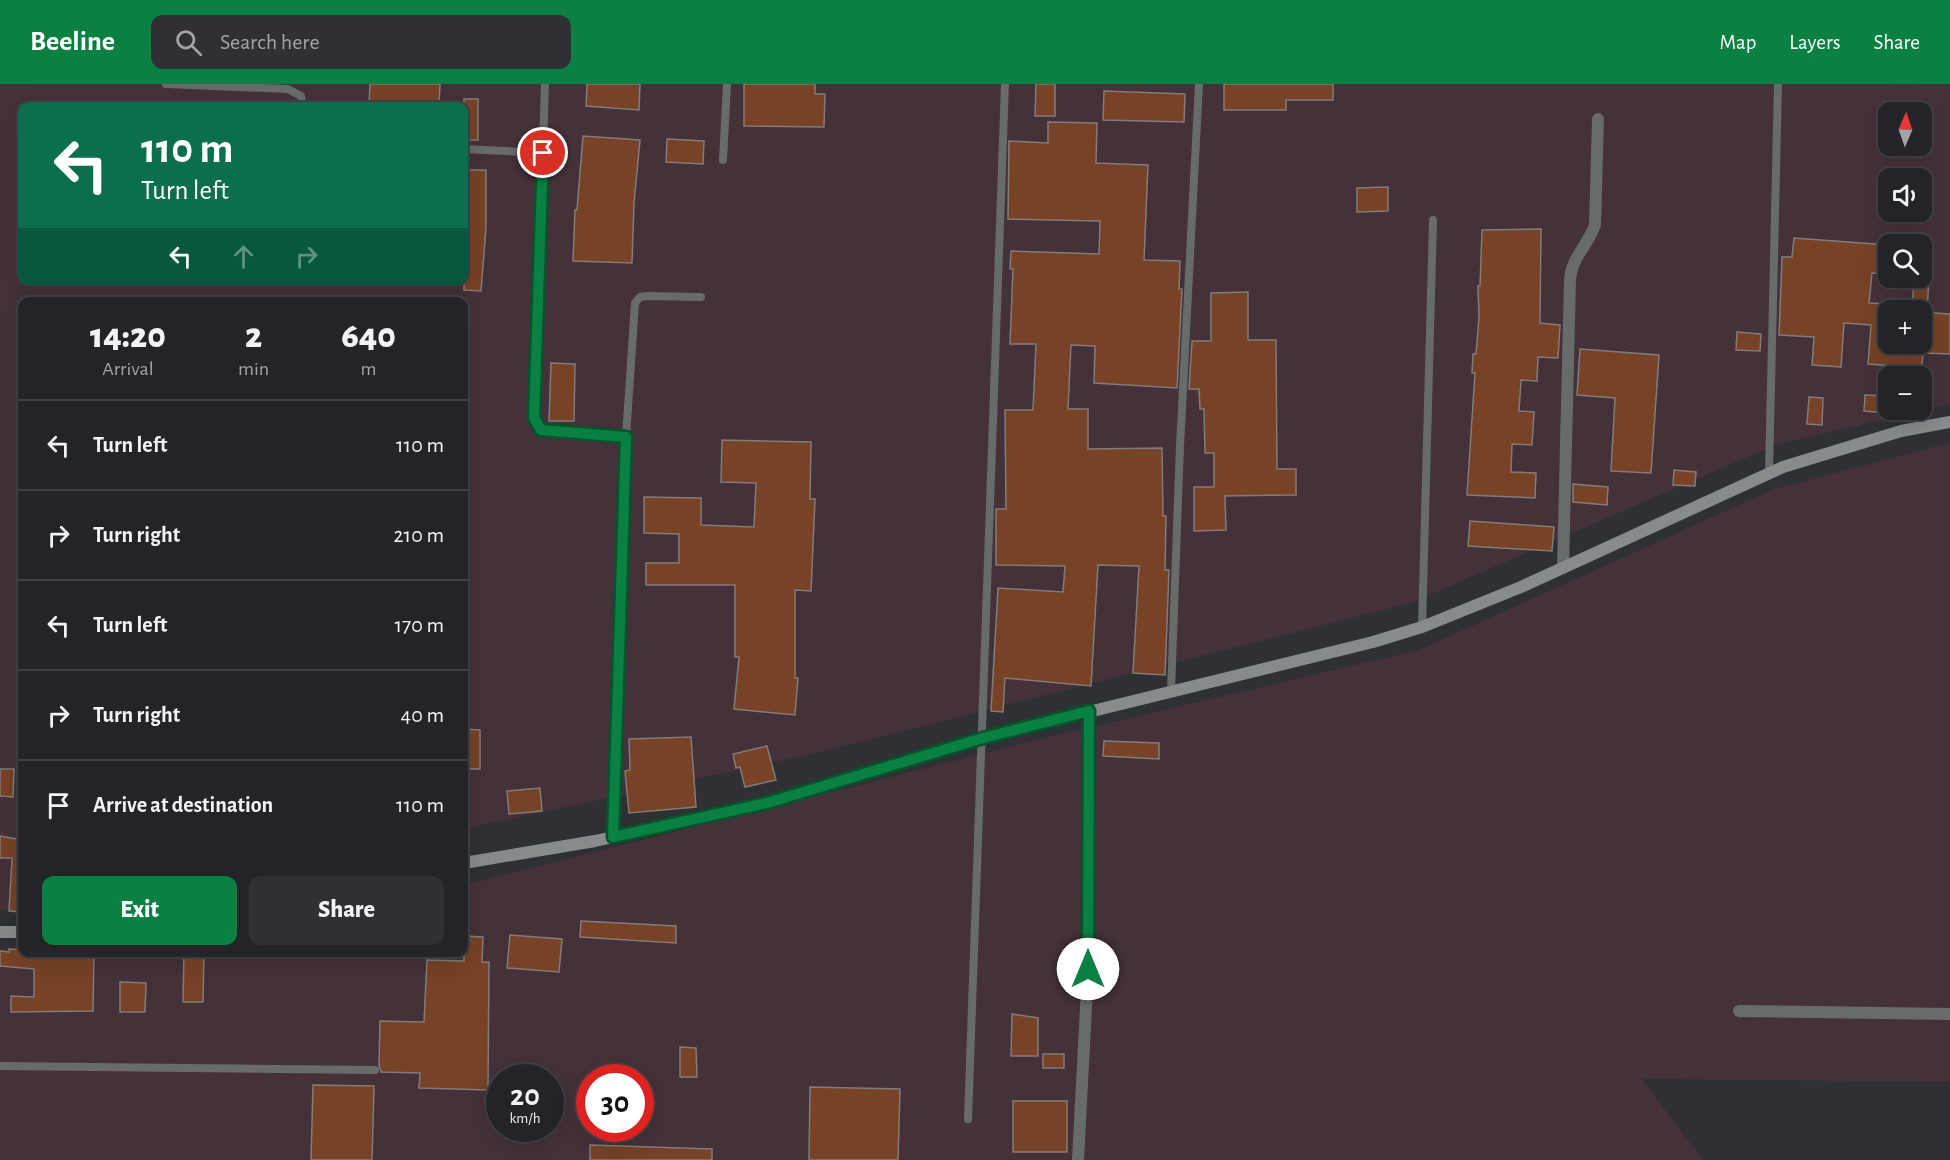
<!DOCTYPE html>
<html lang="en">
<head>
<meta charset="utf-8">
<style>
	:root { --surface:#232427; --page:#2f3033; --text:#f1f3f6; --muted:#a3a4a7; --line:#404144; --accent:#0b8043 }
	body { margin:0; font-family:"Alegreya Sans",sans-serif; background:var(--page); color:var(--text); height:100vh; display:flex; flex-direction:column; font-size:22px; white-space:nowrap }
	* { box-sizing:border-box; margin:0 }
	p { font-size:20px; color:var(--muted) }
	.icon { flex:none; width:33px; height:33px; fill:none; stroke:currentColor; stroke-width:2; stroke-linecap:round; stroke-linejoin:round }
	.map { position:relative; flex:1; overflow:hidden }
	.side { position:absolute; left:18px; top:213px; width:450px; height:660px; display:flex; flex-direction:column; background:var(--surface); border-radius:12px; box-shadow:0 6px 24px #0002,0 0 0 2px var(--line) }
	.side>* { flex:none }
	.banner { position:absolute; left:18px; top:18px; width:450px; height:183px; border-radius:12px; box-shadow:0 6px 24px #0002,0 0 0 2px var(--line); background:#0b6e4f; color:#fff; overflow:hidden }
	.needle { width:39px; rotate:2deg }
	.fabs { position:absolute; left:1878px; top:18px; display:grid; gap:12px }
	.fabs a { display:grid; place-items:center; width:54px; height:54px; border-radius:12px; background:var(--surface); box-shadow:0 6px 24px #0002,0 0 0 2px var(--line); font-size:30px }
	.speed { position:absolute; left:486px; top:980px; display:flex; gap:12px; font-size:30px; font-weight:700; text-align:center }
	.speed>* { display:grid; place-content:center; width:78px; height:78px; border-radius:50%; background:var(--surface); box-shadow:0 6px 24px #0002,0 0 0 2px var(--line); line-height:1 }
	.speed small { font-size:15px; font-weight:400 }
	.speed .limit { border:9px solid #d22; background:#fff; color:#111 }
	.pin { position:absolute; display:grid; place-items:center; width:51px; height:51px; color:#fff; margin:-26px; border:3px solid #fff; border-radius:50%; box-shadow:0 2px 6px #0007 }
	.me { position:absolute; width:66px; margin:-33px; rotate:0deg; stroke-linejoin:round; filter:drop-shadow(0 0 4px #0008) }
	.turn { display:flex; align-items:center; gap:21px; height:126px; padding:0 24px; font-size:27px }
	.turn .icon { width:78px; height:78px; stroke-width:2.5 }
	.turn b { display:block; font-size:42px; line-height:51px }
	.lanes { display:flex; align-items:center; height:57px; padding:0 24px; background:#0003; justify-content:center; gap:30px; direction:ltr }
	.lanes .off { opacity:.35 }
	.eta { display:flex; justify-content:space-evenly; align-items:center; height:102px; text-align:center }
	.eta b { font-size:36px; font-weight:800; line-height:42px }
	.primary-button { display:flex; gap:12px; margin-top:auto; padding:12px 24px }
	.primary-button a { flex:1; height:69px; border-radius:12px; background:var(--accent); color:#fff; font-size:24px; font-weight:800; line-height:69px; text-align:center }
	.primary-button a+a { background:var(--page); color:var(--text) }
	ul { padding:0; list-style:none }
	li { display:flex; align-items:center; gap:18px; height:90px; padding:0 24px; border-top:2px solid var(--line) }
	li div { flex:1 }
	li b { display:block; font-size:22px }
	li em { font-style:normal }
	header { display:flex; align-items:center; gap:36px; box-sizing:border-box; height:84px; padding:0 30px; background:var(--accent); color:#fff }
	header strong { font-size:28px }
	nav { display:flex; gap:33px; margin-inline-start:auto; font-size:21px }
	.search { width:420px; height:54px; background:var(--page); display:flex; align-items:center; gap:15px; box-sizing:border-box; padding:0 21px; border-radius:12px; color:var(--muted); font-size:22px }
	.map>svg:first-child { display:block }
	.industrial { fill:#443139; fill-rule:evenodd }
	.building { fill:#774226; stroke:#817c79; stroke-width:1.5 }
	.lines { fill:none; stroke-linecap:round; stroke-linejoin:round }
	.lane { stroke:#686b6b; stroke-width:8 }
	.street { stroke:#686b6b; stroke-width:12 }
	.secondary { stroke:#878b8c; stroke-width:12 }
	.route-casing { stroke:#07532c; stroke-width:15 }
	.route { stroke:#0b8043; stroke-width:10 }
</style>
</head>
<body>
<header>
<strong>Beeline</strong>
<div class="search"><svg class="icon" aria-label="search" viewBox="0 0 24 24"><circle cx="10" cy="10" r="6"/><path d="M15 15l6 6"/></svg>Search here</div>
<nav><a>Map</a><a>Layers</a><a>Share</a></nav>
</header>
<div class="map">
<svg width="1950" height="1076" viewBox="0 0 1950 1076">
	<rect width="100%" height="100%" fill="#2f3034"/>
	<g class="industrial">
		<path d="M0,0H1950V320L1775,361L1411,519L816,669L464,745V218H22V827L0,826ZM22,22H464V196H22ZM1888,28H1922V62H1888ZM1888,94H1922V128H1888ZM1888,160H1922V194H1888ZM1888,226H1922V260H1888ZM1888,292H1922V326H1888Z"/>
		<path d="M1950,359V998L1642,995L1703,1076H0V865L22,862V868H464V801L1045,654L1419,566L1774,405ZM500,993H550V1044H500ZM590,993H640V1044H590Z"/>
	</g>
	<g class="building">
		<path d="M370,0H440L439,22H369Z"/>
		<path d="M587,0H640L639,26L586,22Z"/>
		<path d="M744,0H815V10H825L824,43L744,42Z"/>
		<path d="M1036,0H1055V32H1035Z"/>
		<path d="M1224,0H1333V16H1286V26H1224Z"/>
		<path d="M1104,7L1185,10L1184,38L1103,36Z"/>
		<rect x="464" y="15" width="14" height="41"/>
		<path d="M1048,38L1097,39L1096,79L1148,81L1144,176L1180,177L1179,205H1182L1177,304L1094,299L1095,262L1071,261L1068,325H1088V365L1162,364L1163,432H1166L1165,486H1169L1165,591L1133,589L1139,482L1098,481L1091,602L1005,594L1003,628L991,627L998,504L1063,508L1065,482L996,481V425H1006L1005,326H1033L1036,260H1010L1013,185H1010L1011,167L1099,170L1100,137L1008,135L1009,57L1048,59Z"/>
		<path d="M583,52L640,56L634,119L632,179L573,177L575,126H577Z"/>
		<path d="M667,55L704,57L703,80L666,78Z"/>
		<path d="M464,86H486V144L481,207L464,206Z"/>
		<path d="M1388,103V127L1357,128V104Z"/>
		<path d="M1541,145L1540,239L1560,241L1558,274L1538,273L1537,297L1521,296L1519,327L1534,328L1532,361L1512,360L1511,388L1536,389L1535,414L1467,411L1475,289H1472L1473,270H1476L1479,233L1478,202H1480L1482,146Z"/>
		<path d="M1794,154L1888,161V190L1872,189L1869,219L1888,220V260H1922V228L1950,230V270L1923,269L1921,292H1908L1909,283L1868,280L1871,241L1844,239L1841,283L1812,281L1814,253L1779,251L1782,173H1792Z"/>
		<path d="M1914,195L1929,196L1927,226H1912Z"/>
		<path d="M1248,208V256H1276L1277,385H1296V411L1225,412L1226,446L1194,447V403H1214V369H1205L1204,325H1200L1199,305H1189L1192,257H1211V209Z"/>
		<path d="M1737,248L1761,250L1760,267L1736,266Z"/>
		<path d="M1580,265L1659,271L1651,389L1611,387L1615,314L1577,311Z"/>
		<path d="M551,279L575,280L574,337H549Z"/>
		<path d="M1865,311L1886,312L1885,329L1864,327Z"/>
		<path d="M1809,313L1823,314L1822,341L1807,340Z"/>
		<path d="M722,356L811,358L810,415H815L811,507L795,506V594H798L795,631L734,625L739,573H735V501H646V479H679V450L644,449V413L701,414V441L754,443L756,399L721,398Z"/>
		<path d="M1674,386L1696,388L1695,402L1673,401Z"/>
		<path d="M1573,400L1608,403L1607,421L1573,418Z"/>
		<path d="M1470,437L1554,443L1552,467L1468,462Z"/>
		<path d="M464,645L480,646V685H464Z"/>
		<path d="M691,653L696,723L629,729L625,687L630,686L629,655Z"/>
		<path d="M1104,657L1159,659V675L1103,672Z"/>
		<path d="M767,662L776,696L745,703L740,683L736,684L733,670Z"/>
		<path d="M0,685H14L13,713L0,712Z"/>
		<path d="M540,704L542,727L509,730L507,707Z"/>
		<path d="M0,752L22,756V828L9,827L12,774H0Z"/>
		<path d="M581,837L676,842V859L580,853Z"/>
		<path d="M510,851L562,855L559,888L507,884Z"/>
		<path d="M464,852L483,853L482,878H489L488,1006L419,1004L420,989L381,988L379,981L380,937L424,938L427,876L464,877Z"/>
		<path d="M9,865L22,866V868H94L93,927L11,928V912L34,913V885L0,882V867L9,868Z"/>
		<path d="M184,868H204L203,918H183Z"/>
		<path d="M120,898L146,899L145,928H120Z"/>
		<path d="M1012,930L1038,934V972H1011Z"/>
		<path d="M680,963L696,964L697,993H680Z"/>
		<rect x="1043" y="970" width="21" height="14"/>
		<path d="M313,1001L374,1002L372,1076H311Z"/>
		<path d="M810,1003L900,1005L898,1076H809Z"/>
		<rect x="1013" y="1017" width="54" height="51"/>
		<path d="M590,1061L712,1065V1076H590Z"/>
	</g>
	<g class="lines">
		<g class="lane">
			<path d="M166,0L288,5L301,12L303,22"/>
			<path d="M545,0L534,334L541,346L548,347L626,353L613,753"/>
			<path d="M464,65L543,69"/>
			<path d="M723,76L727,0"/>
			<path d="M626,353L635,219L640,213L647,212L701,213"/>
			<path d="M1769,389L1778,0"/>
			<path d="M1422,543L1433,136"/>
			<path d="M1171,607L1180,362L1199,0"/>
			<path d="M0,982L375,986"/>
			<path d="M968,1035L1005,0"/>
		</g>
		<g class="street">
			<path d="M1563,484L1570,196C1572,172 1587,163 1595,141L1598,35"/>
			<path d="M1739,927L1950,930"/>
			<path d="M1078,1076L1088,885L1089,627"/>
		</g>
		<g class="secondary">
			<path d="M464,779L595,757L767,719L983,654L1373,558L1422,543L1521,503L1783,383L1901,347L1950,338"/>
			<path d="M0,848H22"/>
		</g>
	</g>
	<g class="lines">
		<defs>
			<path id="route" d="M543,69L534,334L541,346L626,353L613,753L767,719L983,654L1089,627L1088,885"/>
		</defs>
		<use href="#route" class="route-casing"/>
		<use href="#route" class="route"/>
	</g>
</svg>
<div class="fabs">
<a><svg class="needle" viewBox="-14 -14 28 28"><path d="M0-13l5 13h-10z" fill="#e53935"/><path d="M0 13l5-13h-10z" fill="#a3a4a7"/></svg></a>
<a><svg class="icon" aria-label="sound" viewBox="0 0 24 24"><path d="M4 9h4l5-4v14l-5-4H4zM17 9q2 3 0 6"/></svg></a>
<a><svg class="icon" aria-label="search" viewBox="0 0 24 24"><circle cx="10" cy="10" r="6"/><path d="M15 15l6 6"/></svg></a>
<a>+</a>
<a>−</a>
</div>
<div class="speed"><div>20<small>km/h</small></div><div class="limit">30</div></div>
<div class="pin" style="left:543px;top:69px;background:#d93025"><svg class="icon" aria-label="arrive" viewBox="0 0 24 24"><path d="M6 21V4h12l-3 4 3 4H6"/></svg></div>
<svg class="me" style="left:1088px;top:885px" viewBox="-20 -20 40 40"><circle r="19" fill="#fff"/><path d="M0-13L10 11 0 6-10 11z" fill="#0b8043"/></svg>
<div class="banner">
<div class="turn"><svg class="icon" aria-label="left" viewBox="0 0 24 24"><path d="M17 20v-9H6M10 6l-5 5 5 5"/></svg><div><b>110 m</b>Turn left</div></div>
<div class="lanes"><svg class="icon" aria-label="left" viewBox="0 0 24 24"><path d="M17 20v-9H6M10 6l-5 5 5 5"/></svg><svg class="icon off" aria-label="ahead" viewBox="0 0 24 24"><path d="M12 20V5M6 11l6-6 6 6"/></svg><svg class="icon off" aria-label="right" viewBox="0 0 24 24"><path d="M7 20v-9h11M14 6l5 5-5 5"/></svg></div>
</div>
<section class="side">
<div class="eta">
<div><b>14:20</b><p>Arrival</p></div>
<div><b>2</b><p>min</p></div>
<div><b>640</b><p>m</p></div>
</div>
<ul>
<li><svg class="icon" aria-label="left" viewBox="0 0 24 24"><path d="M17 20v-9H6M10 6l-5 5 5 5"/></svg><div><b>Turn left</b></div><em>110 m</em></li>
<li><svg class="icon" aria-label="right" viewBox="0 0 24 24"><path d="M7 20v-9h11M14 6l5 5-5 5"/></svg><div><b>Turn right</b></div><em>210 m</em></li>
<li><svg class="icon" aria-label="left" viewBox="0 0 24 24"><path d="M17 20v-9H6M10 6l-5 5 5 5"/></svg><div><b>Turn left</b></div><em>170 m</em></li>
<li><svg class="icon" aria-label="right" viewBox="0 0 24 24"><path d="M7 20v-9h11M14 6l5 5-5 5"/></svg><div><b>Turn right</b></div><em>40 m</em></li>
<li><svg class="icon" aria-label="arrive" viewBox="0 0 24 24"><path d="M6 21V4h12l-3 4 3 4H6"/></svg><div><b>Arrive at destination</b></div><em>110 m</em></li>
</ul>
<div class="primary-button"><a>Exit</a><a>Share</a></div>
</section>
</div>
</body>
</html>
